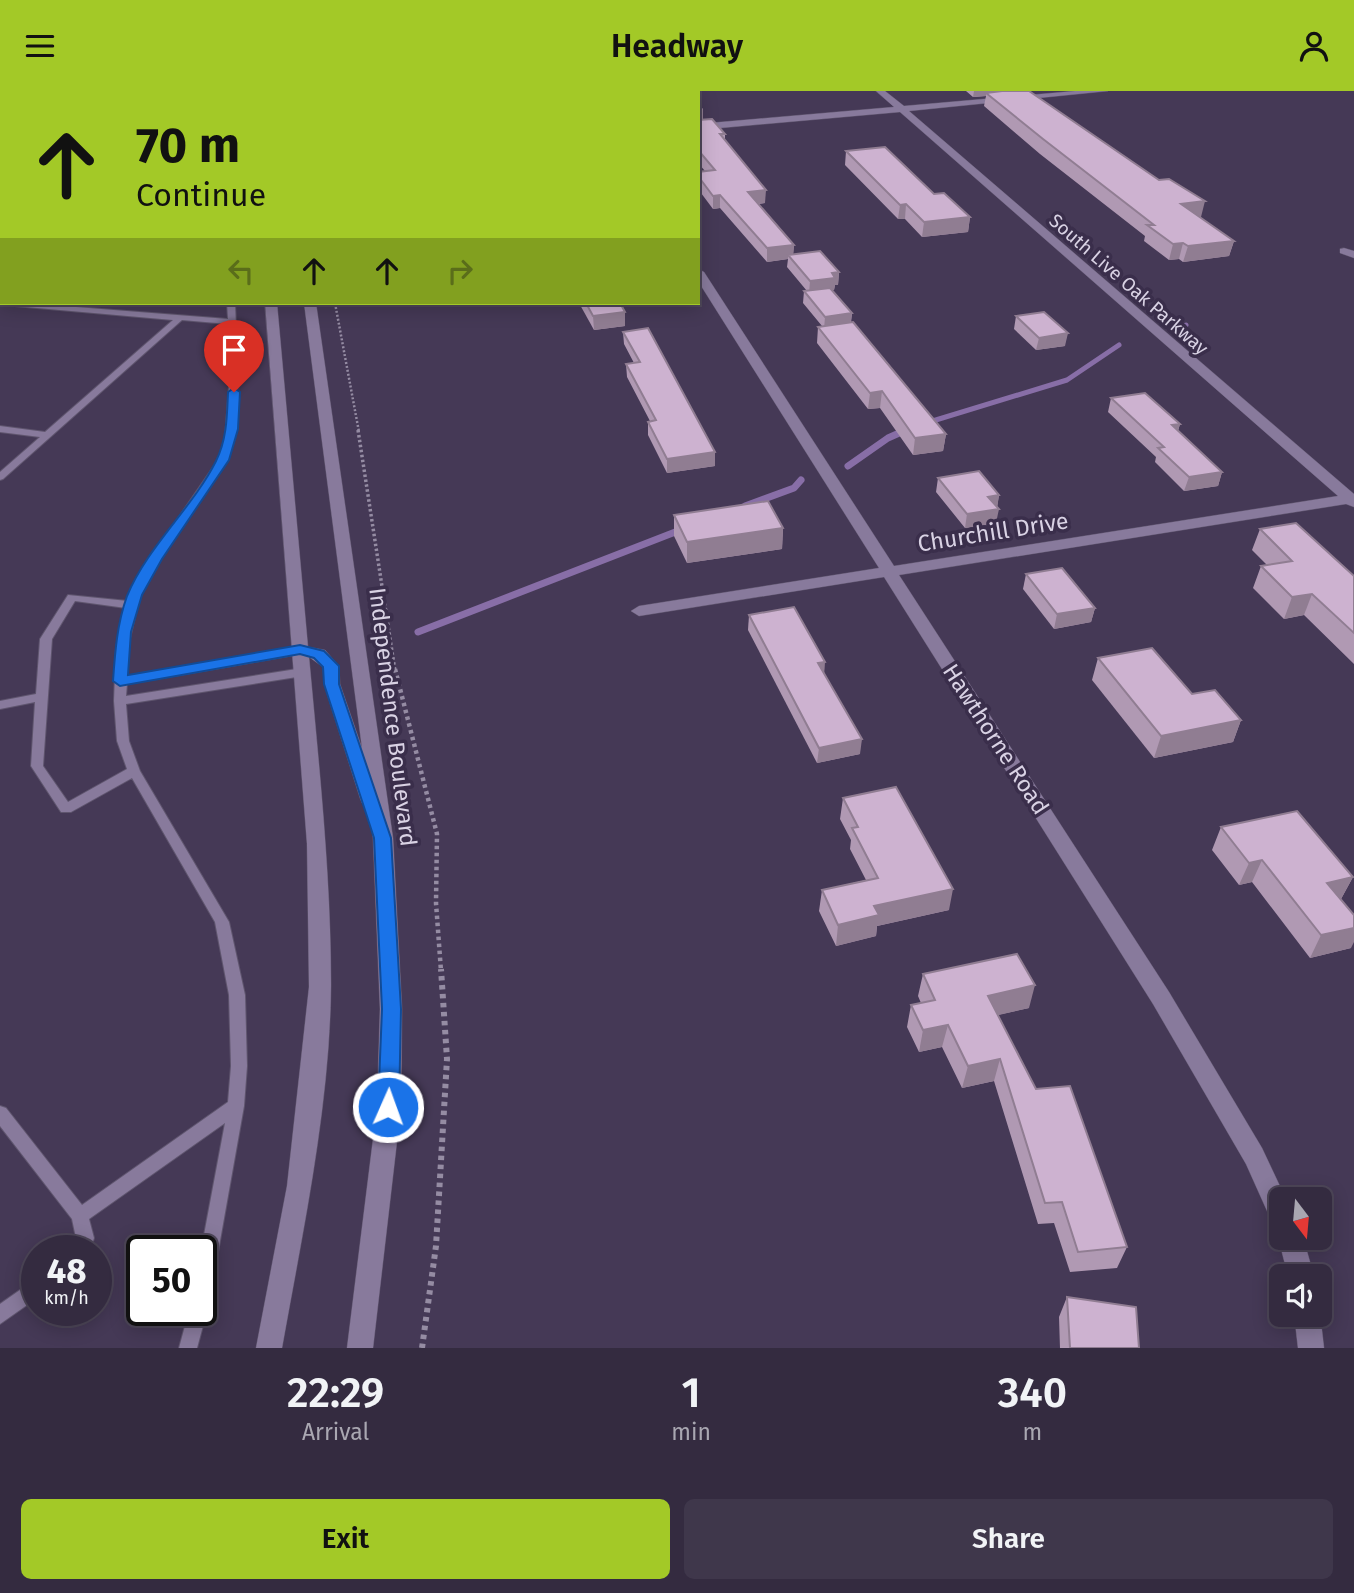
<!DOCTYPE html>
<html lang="en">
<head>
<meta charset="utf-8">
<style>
	:root { --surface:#342b40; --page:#3f374b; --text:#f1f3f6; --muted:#a9a7b1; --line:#4e4759; --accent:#a3c927 }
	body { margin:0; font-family:"Fira Sans",sans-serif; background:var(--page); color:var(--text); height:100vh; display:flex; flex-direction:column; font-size:26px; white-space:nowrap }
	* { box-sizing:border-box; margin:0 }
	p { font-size:23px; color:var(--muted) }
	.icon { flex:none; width:38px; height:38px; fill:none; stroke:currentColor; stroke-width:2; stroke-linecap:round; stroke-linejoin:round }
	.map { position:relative; height:1257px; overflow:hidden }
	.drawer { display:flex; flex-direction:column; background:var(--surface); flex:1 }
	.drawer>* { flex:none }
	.hud { position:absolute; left:0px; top:0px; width:700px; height:214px; box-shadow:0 4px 18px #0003,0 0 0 2px var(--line); background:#a3c927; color:#111; overflow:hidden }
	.needle { width:46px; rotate:164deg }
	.buttons { position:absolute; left:1269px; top:1096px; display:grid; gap:14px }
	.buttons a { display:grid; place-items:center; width:63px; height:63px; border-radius:10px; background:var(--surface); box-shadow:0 4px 18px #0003,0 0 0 2px var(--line); font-size:35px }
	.speed { position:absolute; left:21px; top:1144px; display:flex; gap:14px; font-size:35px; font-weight:700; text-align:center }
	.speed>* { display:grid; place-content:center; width:91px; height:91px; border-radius:50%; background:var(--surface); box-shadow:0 4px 18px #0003,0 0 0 2px var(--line); line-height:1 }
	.speed small { font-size:18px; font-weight:400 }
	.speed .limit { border:4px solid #111; border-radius:10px; background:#fff; color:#111 }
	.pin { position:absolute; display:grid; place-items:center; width:60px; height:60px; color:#fff; margin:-72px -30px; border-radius:50% 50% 50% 0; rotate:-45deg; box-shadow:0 0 7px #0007 }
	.pin .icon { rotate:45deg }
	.me { position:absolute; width:77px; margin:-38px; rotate:2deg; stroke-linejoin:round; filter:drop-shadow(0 0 5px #0008) }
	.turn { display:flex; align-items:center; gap:24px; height:147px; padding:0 21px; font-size:32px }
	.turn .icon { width:91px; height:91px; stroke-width:2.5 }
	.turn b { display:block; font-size:49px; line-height:60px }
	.lanes { display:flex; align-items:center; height:66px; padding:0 21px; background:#0003; justify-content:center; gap:35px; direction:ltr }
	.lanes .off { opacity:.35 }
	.eta { display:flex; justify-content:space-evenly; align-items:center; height:119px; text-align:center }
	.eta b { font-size:42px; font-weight:600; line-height:49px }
	.action { display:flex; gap:14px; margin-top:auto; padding:14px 21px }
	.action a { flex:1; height:80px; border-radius:10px; background:var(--accent); color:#111; font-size:28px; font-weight:600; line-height:80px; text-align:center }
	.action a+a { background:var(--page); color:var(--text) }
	header { display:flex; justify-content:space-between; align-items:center; height:91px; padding:0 21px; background:var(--accent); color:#111; font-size:32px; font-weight:600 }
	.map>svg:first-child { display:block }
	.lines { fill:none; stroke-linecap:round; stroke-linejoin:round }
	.stream-far1 { stroke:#886ea7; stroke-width:5 }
	.stream { stroke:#886ea7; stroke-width:7 }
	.service-casing { stroke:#5f556e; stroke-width:2 }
	.minor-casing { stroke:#5f556e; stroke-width:1 }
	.secondary-casing { stroke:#5f556e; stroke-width:1 }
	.path-far3 { stroke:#958ca3; stroke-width:2.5; stroke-dasharray:2 2; stroke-linecap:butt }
	.path-far2 { stroke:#958ca3; stroke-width:3.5; stroke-dasharray:2.5 2.5; stroke-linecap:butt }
	.path-far1 { stroke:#958ca3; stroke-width:4.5; stroke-dasharray:3.5 3.5; stroke-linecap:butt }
	.path { stroke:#958ca3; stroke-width:6; stroke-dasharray:4.5 4.5; stroke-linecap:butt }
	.service { fill:#887a9c; fill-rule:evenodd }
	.minor { fill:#887a9c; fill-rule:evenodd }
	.secondary { fill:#887a9c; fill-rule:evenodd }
	.wall { fill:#b099b3 }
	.shaded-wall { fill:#907d92 }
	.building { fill:#cdb2d0; stroke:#907d92; stroke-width:2 }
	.route { fill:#1a73e8; stroke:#114b97; stroke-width:2 }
	.labels { text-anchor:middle; stroke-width:7; stroke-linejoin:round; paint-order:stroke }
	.far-street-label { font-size:19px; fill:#d9d2e4; stroke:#3a2e4b }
	.street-label { font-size:23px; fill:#d9d2e4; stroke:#3a2e4b }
</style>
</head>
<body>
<header><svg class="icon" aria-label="menu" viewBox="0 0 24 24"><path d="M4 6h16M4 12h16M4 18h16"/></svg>Headway<svg class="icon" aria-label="person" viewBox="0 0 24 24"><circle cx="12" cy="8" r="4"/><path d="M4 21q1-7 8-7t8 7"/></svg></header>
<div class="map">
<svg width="1354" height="1257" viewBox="0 0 1354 1257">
	<rect width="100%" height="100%" fill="#453956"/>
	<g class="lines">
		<g class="stream-far1">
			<path d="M1178,237L1186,234"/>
			<path d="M926,332L1067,289L1119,254"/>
			<path d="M902,341L907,339"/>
		</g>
		<g class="stream">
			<path d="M848,375L888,347L906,339"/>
			<path d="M745,415L794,397L801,389"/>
			<path d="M418,541L683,438"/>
		</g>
		<defs>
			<g id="service">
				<path d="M47,0H54L45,2Z"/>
				<path d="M85,0H92L83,2Z"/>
				<rect x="0" y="26" width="2" height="4"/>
				<path d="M0,123H2L0,128Z"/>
				<path d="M0,210L228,228L227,212H235L238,282L235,347L228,369L160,468L140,504L128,556L127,585L300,555L306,559L300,563L127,593L126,605L303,577L309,581L303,585L126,613L129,650L140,680L229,831L245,904L247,975L244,1015L210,1206L207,1212L204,1214L207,1220L197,1257H179L189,1220H201V1160L225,1032L89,1128L94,1147L90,1160H72L76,1147L72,1128L0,1035V1015L6,1017L82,1114L228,1011L231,975L229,904L215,831L132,687L71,721H61L31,675L35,611L0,618V610L36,603L40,548L68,504L128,510L150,468L218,369L225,347L230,282L228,233L182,229L3,388L0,389V381L40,346L0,341V335L45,341L173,229L3,214L0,213ZM75,510L126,517L116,556L114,610L117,650L127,678L68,711L43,675L52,548Z"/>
				<path d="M37,1187V1207L0,1233V1213Z"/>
			</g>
			<g id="minor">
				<path d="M579,0H587L588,2H580Z"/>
				<path d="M876,0H885L904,15L1075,0H1108L909,20L1354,403V416L1346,413L899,484L1169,901L1262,1057L1286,1108H1281V1135L1272,1131L1246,1073L1153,913L884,486L639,525L631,520L639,515L879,477L698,190V178L704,181L894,475L1338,405L900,21L698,39V33L894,16Z"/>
				<path d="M1344,157L1354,160V167L1340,162V158Z"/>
				<path d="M1281,1138V1146H1303L1314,1185H1288L1278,1146Z"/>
				<path d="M1320,1222L1324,1257H1298L1294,1223Z"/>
			</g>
			<g id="secondary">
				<rect x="250" y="0" width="8" height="2"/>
				<path d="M276,0H284L285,2H277Z"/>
				<path d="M265,212H277L308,556L325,559L339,575L340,593L362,657L304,212H316L393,747L398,843L402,918L401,1016L373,1257H347L377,1016L380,918L373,747L369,714L362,712L360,707L324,593L323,576L309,566C319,675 331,785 331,894C330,1015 303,1139 282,1257H256L287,1095L309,896L307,753Z"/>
			</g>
		</defs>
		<use href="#service" class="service-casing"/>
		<use href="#minor" class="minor-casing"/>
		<use href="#secondary" class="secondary-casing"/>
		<path class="path-far3" d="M335,212L359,341"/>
		<path class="path-far2" d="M358,339L395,580"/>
		<path class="path-far1" d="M395,578L437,743L436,812L441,880"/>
		<path class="path" d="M422,1257L436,1155L447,968L441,878"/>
		<use href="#service" class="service"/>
		<use href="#minor" class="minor"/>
		<use href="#secondary" class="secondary"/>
	</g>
	<g class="wall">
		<path d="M639,0H686L688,2H640Z"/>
		<path d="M966,0H1029L1201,126H1199L1234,150L1229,165L1183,171L1179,168L1169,169L1144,150L1145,145L1040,63L984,15L986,5L973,6Z"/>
		<path d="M698,13L703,18V29L725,43V49L765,112L758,113L794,154L793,163L839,181L838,194H835L834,199H832L852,222L851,232L946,343L943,360L913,364L880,317L868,318L817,252L818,236L822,235L803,212L804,200H807L787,176L788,168L767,171L720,117L713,118L698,98V81L705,80L698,72Z"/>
		<path d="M846,60L934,103L970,126L968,141L922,146L905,128H898L845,74Z"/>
		<path d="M579,212H620L625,221V235L594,239Z"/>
		<path d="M1016,225L1065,255L1036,259L1014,238Z"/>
		<path d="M623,241L715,361V375L667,382L648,344V331L650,330L627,286L626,273L634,272L624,253Z"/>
		<path d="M1111,307L1180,333L1178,340L1222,381L1218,395L1184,400L1155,371L1156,366L1108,321Z"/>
		<path d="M938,387L999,404L997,416L996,432L965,437L936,401Z"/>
		<path d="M674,424L783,437L782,458L687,472L674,445Z"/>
		<path d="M1260,438L1354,485V573L1304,524L1284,528L1253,497L1261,475L1267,474L1252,459Z"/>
		<path d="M1026,483L1095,517L1091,531L1054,538L1023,498Z"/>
		<path d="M749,524L860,663L817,672L748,539Z"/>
		<path d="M1098,567L1241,629L1233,651L1154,667L1092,589Z"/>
		<path d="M843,707L949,819L877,835L876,845L836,855L819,820L822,799L866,789L850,758L851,749L840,728Z"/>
		<path d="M1221,736L1353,786L1341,808L1351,857L1310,867L1252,791L1239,794L1212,759Z"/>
		<path d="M923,883L1029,917L997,924L1036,998L1127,1156L1117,1177L1070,1181L1054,1132L1038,1133L994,990L962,997L942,956L919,961L907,936L911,914L921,912L918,905Z"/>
		<path d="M1067,1206L1139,1257H1060L1059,1226Z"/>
	</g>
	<g class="shaded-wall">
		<path d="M974,0H1013L986,2V5L973,6Z"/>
		<path d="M703,18V30L698,31V19Z"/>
		<path d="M2,74V100L0,102V75Z"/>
		<path d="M766,99L765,112L748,114V101Z"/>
		<path d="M720,104V117L713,118V105Z"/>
		<path d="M1205,110L1201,126L1177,128L1181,113Z"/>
		<path d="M906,113L905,128H898L900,114Z"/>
		<path d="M970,126L968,141L922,146L924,131Z"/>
		<path d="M1234,150L1229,165L1183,171L1188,155Z"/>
		<path d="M1183,152L1179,168L1169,169L1173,153Z"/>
		<path d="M794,154L793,168L788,164V168L767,171V157Z"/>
		<path d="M839,181L838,194H835L834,199L809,202L810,190L832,182Z"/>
		<path d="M625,221V235L594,239L593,225Z"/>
		<path d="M852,222L850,235L824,238L825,226Z"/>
		<path d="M1068,242L1065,255L1036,259L1039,247Z"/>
		<path d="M882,300L880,317L868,318L870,302Z"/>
		<path d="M1180,333L1176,346L1172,334Z"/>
		<path d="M946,343L943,360L913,364L915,347Z"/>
		<path d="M715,361V375L667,382V368Z"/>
		<path d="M1222,381L1218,395L1184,400L1189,386Z"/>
		<path d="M999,404L997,418L988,406Z"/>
		<path d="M999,418L996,432L965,437L967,423Z"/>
		<path d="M783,437L782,458L687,472V451Z"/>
		<path d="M1312,503L1304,524L1284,528L1292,506Z"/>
		<path d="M1095,517L1091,531L1054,538L1057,523Z"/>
		<path d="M825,571L824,586L818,572Z"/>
		<path d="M1241,629L1233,651L1154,667L1161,645Z"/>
		<path d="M862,648L860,663L817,672L819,657Z"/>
		<path d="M1262,769L1252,791L1239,794L1249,772Z"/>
		<path d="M1353,786L1341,808L1327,792Z"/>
		<path d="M953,798L949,819L877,835L876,845L836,855L838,834L874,815Z"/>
		<path d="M1354,837V851L1351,857L1310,867L1321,844Z"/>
		<path d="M1035,894L1029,917L982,928L988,905Z"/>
		<path d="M948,934L942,956L919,961L923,939Z"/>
		<path d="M1000,968L994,990L962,997L968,975Z"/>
	</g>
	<g class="building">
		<path d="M470,0H499L500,2H471Z"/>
		<path d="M648,0H686L688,2H650Z"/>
		<path d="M1002,0H1029L1159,89L1169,88L1205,110L1181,113L1234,150L1188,155L1183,152L1173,153L1147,134H1154L1043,48L986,2Z"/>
		<path d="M712,28L725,43H720L766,99L748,101L794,154L767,157L720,104L713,105L698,85V81L715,79L698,59V29Z"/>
		<path d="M885,56L934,103L944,102L970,126L924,131L906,113L900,114L846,60Z"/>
		<path d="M0,65H2V74L0,75Z"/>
		<path d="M820,160L839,181L832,182L835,187L810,190L788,164Z"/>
		<path d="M830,197L852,222L825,226L804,200Z"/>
		<path d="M586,212H620L625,221L593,225Z"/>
		<path d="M1044,221L1068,242L1039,247L1016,225Z"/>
		<path d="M853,231L946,343L915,347L882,300L870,302L818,236Z"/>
		<path d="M648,237L715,361L667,368L648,331L656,329L626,273L640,271L623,241Z"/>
		<path d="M1145,302L1180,333L1172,334L1222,381L1189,386L1158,357L1164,356L1111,307Z"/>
		<path d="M979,380L999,404L988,406L999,418L967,423L938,387Z"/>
		<path d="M768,410L783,437L687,451L674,424Z"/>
		<path d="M1296,432L1354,485V542L1312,503L1292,506L1261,475L1292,470L1260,438Z"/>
		<path d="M1062,477L1095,517L1057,523L1026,483Z"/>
		<path d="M794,516L825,571L818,572L862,648L819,657L749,524Z"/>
		<path d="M1152,557L1192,603L1215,599L1241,629L1161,645L1098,567Z"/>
		<path d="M896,696L953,798L874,815L879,824L838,834L822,799L878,787L852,737L858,736L843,707Z"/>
		<path d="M1297,720L1353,786L1327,792L1354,824V837L1321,844L1262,769L1249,772L1221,736Z"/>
		<path d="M1017,863L1035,894L988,905L1036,998L1070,995L1127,1156L1078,1161L1062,1111L1045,1112L1000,968L968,975L948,934L923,939L911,914L935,909L923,883Z"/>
		<path d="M1067,1206L1136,1216L1139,1257H1070Z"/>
	</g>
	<path class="route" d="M234,297L240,301L238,338L229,369L162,468L142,504L131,541L128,584L300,554L324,560L339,575V593L391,747L401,918L399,1016L396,1022L388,1025L381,1022L378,1016L382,918L374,747L324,593L323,576L314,567L300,563L120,595L113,590C115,561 117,533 127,505C147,456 193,416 216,370C227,348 227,324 228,301Z"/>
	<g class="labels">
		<g class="far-street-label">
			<text transform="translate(1129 193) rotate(41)" y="7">South Live Oak Parkway</text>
		</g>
		<g class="street-label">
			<text transform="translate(993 441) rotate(-9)" y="8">Churchill Drive</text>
			<text transform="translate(393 626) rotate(83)" y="8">Independence Boulevard</text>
			<text transform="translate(996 648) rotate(57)" y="8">Hawthorne Road</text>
		</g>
	</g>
</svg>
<div class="buttons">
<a><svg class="needle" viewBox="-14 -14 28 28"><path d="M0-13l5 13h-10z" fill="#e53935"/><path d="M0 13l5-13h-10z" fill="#a9a7b1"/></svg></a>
<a><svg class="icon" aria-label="sound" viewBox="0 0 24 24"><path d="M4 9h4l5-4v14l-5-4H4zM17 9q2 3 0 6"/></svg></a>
</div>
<div class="speed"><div>48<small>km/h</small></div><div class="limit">50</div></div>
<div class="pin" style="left:234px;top:301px;background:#d93025"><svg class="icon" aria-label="arrive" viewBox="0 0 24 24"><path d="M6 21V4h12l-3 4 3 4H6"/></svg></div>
<svg class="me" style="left:388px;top:1016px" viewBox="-20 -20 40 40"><circle r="17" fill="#1a73e8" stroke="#fff" stroke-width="3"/><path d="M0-11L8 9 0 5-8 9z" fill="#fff"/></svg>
<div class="hud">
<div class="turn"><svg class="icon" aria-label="ahead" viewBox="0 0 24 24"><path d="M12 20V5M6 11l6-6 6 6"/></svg><div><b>70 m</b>Continue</div></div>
<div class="lanes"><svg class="icon off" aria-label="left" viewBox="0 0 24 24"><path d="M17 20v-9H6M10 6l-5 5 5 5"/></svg><svg class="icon" aria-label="ahead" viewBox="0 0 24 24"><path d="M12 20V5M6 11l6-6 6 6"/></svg><svg class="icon" aria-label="ahead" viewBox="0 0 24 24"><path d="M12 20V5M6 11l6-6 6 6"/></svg><svg class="icon off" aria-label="right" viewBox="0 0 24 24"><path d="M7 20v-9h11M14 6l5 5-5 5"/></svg></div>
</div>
</div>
<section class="drawer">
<div class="eta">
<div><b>22:29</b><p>Arrival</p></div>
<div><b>1</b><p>min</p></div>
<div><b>340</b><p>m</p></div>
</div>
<div class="action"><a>Exit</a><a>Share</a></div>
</section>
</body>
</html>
